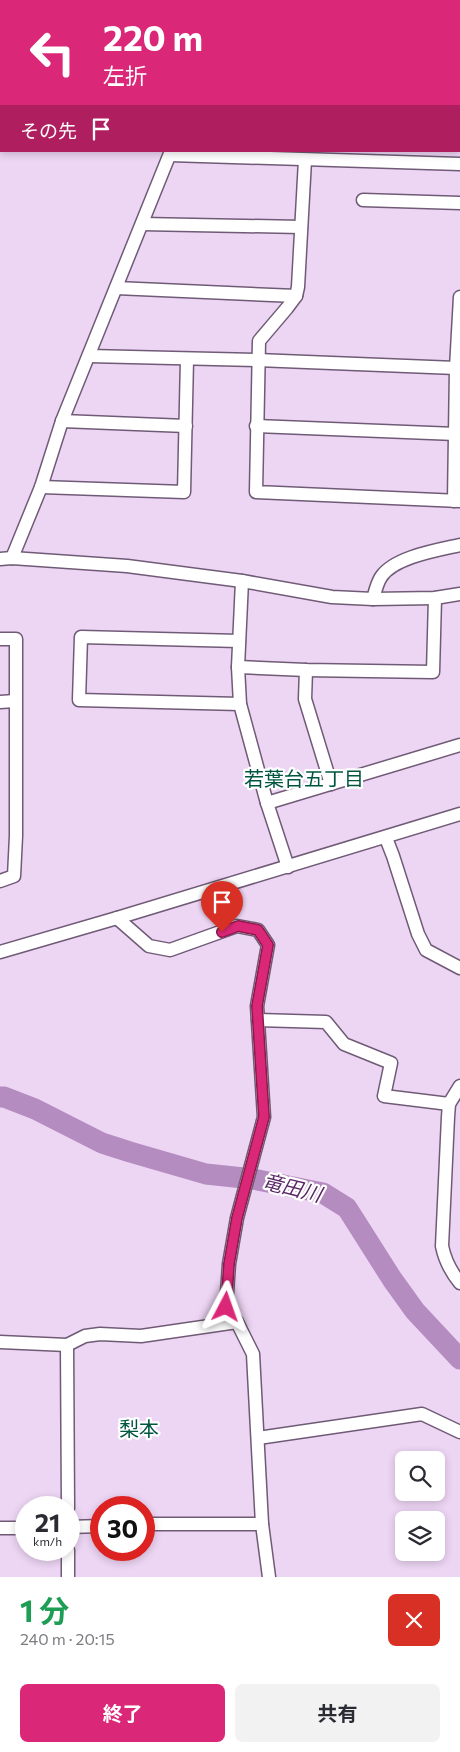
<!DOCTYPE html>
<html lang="ja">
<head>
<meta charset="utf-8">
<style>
	:root { --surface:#fff; --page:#f2f2f3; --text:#2b2b33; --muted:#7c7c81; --accent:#db2777 }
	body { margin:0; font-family:Commissioner,"Noto Sans JP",sans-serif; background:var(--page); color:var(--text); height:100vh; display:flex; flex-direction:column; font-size:19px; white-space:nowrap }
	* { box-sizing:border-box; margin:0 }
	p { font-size:16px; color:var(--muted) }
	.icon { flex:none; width:28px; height:28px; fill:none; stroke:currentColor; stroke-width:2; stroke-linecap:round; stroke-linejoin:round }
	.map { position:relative; height:1577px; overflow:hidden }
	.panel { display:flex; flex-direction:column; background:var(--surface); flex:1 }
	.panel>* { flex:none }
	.top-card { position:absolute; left:0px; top:0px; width:460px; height:152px; box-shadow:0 2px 8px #0003; background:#db2777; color:#fff; overflow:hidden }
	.tools { position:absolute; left:395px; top:1451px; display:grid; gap:10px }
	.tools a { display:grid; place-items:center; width:50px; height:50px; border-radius:8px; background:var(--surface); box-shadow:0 2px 8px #0003; font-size:25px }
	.speed { position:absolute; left:15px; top:1496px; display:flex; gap:10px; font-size:25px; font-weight:700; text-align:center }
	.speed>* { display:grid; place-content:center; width:65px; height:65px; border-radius:50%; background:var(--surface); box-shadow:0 2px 8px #0003; line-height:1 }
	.speed small { font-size:12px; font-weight:400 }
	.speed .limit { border:8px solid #d22; background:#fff; color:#111 }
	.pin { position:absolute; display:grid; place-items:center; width:42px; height:42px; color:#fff; margin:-51px -21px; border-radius:50% 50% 50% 0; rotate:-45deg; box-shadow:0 0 5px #0007 }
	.pin .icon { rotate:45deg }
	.me { position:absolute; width:55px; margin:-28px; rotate:4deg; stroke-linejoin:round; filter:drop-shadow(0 0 4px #0008) }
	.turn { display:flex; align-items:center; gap:18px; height:105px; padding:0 20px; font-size:22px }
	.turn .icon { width:65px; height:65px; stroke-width:2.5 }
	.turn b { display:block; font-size:35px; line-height:42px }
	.then { display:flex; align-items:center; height:48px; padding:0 20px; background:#0003; gap:10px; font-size:19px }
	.round { display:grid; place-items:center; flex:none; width:52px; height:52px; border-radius:8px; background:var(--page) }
	.head { display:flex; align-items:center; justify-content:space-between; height:85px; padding:0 20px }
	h1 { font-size:30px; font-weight:700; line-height:38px; color:#1e9e55 }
	.primary-button { display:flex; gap:10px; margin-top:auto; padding:10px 20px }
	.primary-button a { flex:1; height:58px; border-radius:8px; background:var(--accent); color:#fff; font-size:20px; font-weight:700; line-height:58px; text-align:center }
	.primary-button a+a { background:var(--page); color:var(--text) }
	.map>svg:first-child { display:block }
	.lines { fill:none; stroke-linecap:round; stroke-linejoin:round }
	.river { stroke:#b48cbf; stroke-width:21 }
	.minor-casing { stroke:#705b76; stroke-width:15 }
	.minor { stroke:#fff; stroke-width:12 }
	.route-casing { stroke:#8e194d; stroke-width:12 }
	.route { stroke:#db2777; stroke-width:9 }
	.labels { text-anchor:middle; stroke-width:4.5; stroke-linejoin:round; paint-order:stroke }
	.neighbourhood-label { font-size:20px; fill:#005540; stroke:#fff }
	.water-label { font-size:20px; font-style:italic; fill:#5a2767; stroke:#fff }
</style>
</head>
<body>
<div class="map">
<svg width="460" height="1577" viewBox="0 0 460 1577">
	<rect width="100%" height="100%" fill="#edd5f4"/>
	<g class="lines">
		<path class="river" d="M0,1097H4L35,1109L102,1143L130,1152L206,1174L253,1179L323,1193L347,1208L392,1279L415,1311L460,1359"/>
		<defs>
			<g id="minor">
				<path d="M239,1V0"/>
				<path d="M407,1V0"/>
				<path d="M459,35H460"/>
				<path d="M459,99L460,100"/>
				<path d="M170,155L460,164"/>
				<path d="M305,160L298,287L296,296L287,308L259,341L256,492L460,501"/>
				<path d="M363,200L460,203"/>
				<path d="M142,224L301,227"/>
				<path d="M116,288L296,296"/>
				<path d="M89,356L257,360L456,368"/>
				<path d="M62,421L186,426"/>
				<path d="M256,426L456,434"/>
				<path d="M41,487L184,492L187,359"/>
				<path d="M454,501L456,368L460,297"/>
				<path d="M12,558L41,487L62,421L171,151"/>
				<path d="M0,559L12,558L127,566L242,581L332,597L373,599L435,598L460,594"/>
				<path d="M242,581L238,667L240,704L267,803L288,867"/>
				<path d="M373,599C375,592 377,583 381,577C394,557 438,550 460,545"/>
				<path d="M0,639H16V836L14,876L0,881"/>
				<path d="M239,641L81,637L79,700L240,704"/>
				<path d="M238,667L306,670L433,672L435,598"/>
				<path d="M306,670L305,699L331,784"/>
				<path d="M0,702L15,701"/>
				<path d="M267,803L460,745"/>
				<path d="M386,838L393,856L418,934L426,950L460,968"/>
				<path d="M117,918L149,946L170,950L237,926L258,930L268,945L257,1006L264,1117L237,1218L229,1264L226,1307L237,1322L253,1354L262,1524L269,1577"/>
				<path d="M0,952L117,918L460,814"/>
				<path d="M258,1020L326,1022L344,1044L391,1063L384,1096L449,1104"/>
				<path d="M460,1086L449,1104L448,1117L442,1246C445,1261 451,1272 460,1283"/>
				<path d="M0,1342L67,1345L85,1336L100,1334L141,1336L237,1322"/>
				<path d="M67,1345L68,1508"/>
				<path d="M258,1438L422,1414L460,1432"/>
				<path d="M144,1524H262"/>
				<path d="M69,1527L101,1526"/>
				<path d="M0,1528H26"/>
				<path d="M68,1550V1577"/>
			</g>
		</defs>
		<use href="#minor" class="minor-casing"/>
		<use href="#minor" class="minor"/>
	</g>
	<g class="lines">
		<defs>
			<path id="route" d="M222,932L238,926L258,930L268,945L257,1006L264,1117L237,1218L229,1264L226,1307"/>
		</defs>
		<use href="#route" class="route-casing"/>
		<use href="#route" class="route"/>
	</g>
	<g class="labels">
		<g class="neighbourhood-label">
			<text x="304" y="786">若葉台五丁目</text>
			<text x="139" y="1436">梨本</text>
		</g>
		<g class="water-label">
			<text transform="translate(292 1188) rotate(14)" y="7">竜田川</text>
		</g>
	</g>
</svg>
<div class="tools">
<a><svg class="icon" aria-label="search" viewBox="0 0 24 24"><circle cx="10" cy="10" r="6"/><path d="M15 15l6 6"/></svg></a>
<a><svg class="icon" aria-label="layers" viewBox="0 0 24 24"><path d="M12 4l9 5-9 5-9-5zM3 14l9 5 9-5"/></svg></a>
</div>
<div class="speed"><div>21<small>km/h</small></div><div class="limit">30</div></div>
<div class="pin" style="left:222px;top:932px;background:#d93025"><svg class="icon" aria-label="arrive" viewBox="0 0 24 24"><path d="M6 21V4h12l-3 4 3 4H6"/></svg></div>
<svg class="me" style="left:226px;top:1307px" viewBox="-20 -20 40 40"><path d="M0-17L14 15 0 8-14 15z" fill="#db2777" stroke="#fff" stroke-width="4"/></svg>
<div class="top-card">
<div class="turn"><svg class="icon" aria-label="left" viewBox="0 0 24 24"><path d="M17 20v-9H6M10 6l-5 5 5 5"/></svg><div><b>220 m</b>左折</div></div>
<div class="then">その先<svg class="icon" aria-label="arrive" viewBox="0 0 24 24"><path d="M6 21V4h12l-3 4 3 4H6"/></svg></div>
</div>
</div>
<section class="panel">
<div class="head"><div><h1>1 分</h1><p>240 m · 20:15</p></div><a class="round" style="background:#d93025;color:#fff"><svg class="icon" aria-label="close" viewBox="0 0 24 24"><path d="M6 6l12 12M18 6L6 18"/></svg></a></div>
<div class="primary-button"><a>終了</a><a>共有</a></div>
</section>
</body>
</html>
